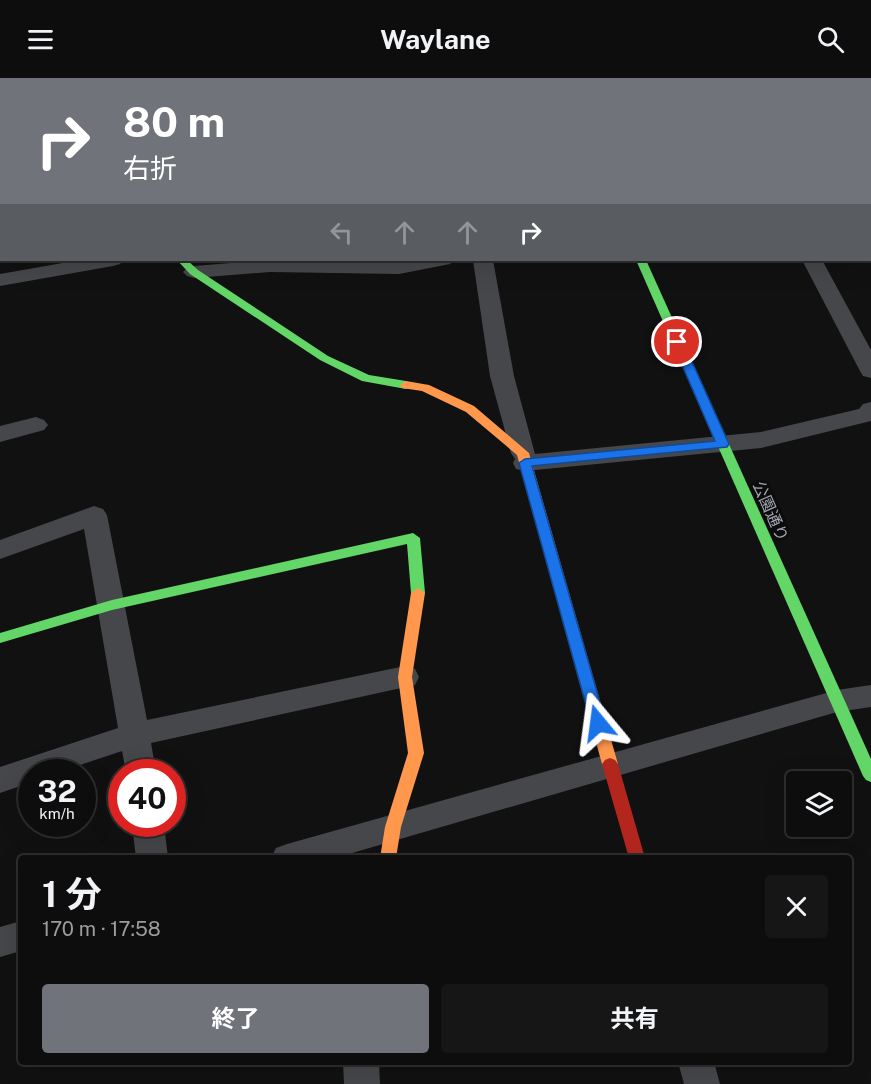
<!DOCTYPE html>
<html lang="ja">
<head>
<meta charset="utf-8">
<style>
	:root { --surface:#0d0d0e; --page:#161617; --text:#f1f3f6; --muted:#9a9c9e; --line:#2d2d2e; --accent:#70737a }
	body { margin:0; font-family:"Public Sans","Noto Sans JP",sans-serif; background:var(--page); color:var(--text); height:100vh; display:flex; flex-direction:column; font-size:22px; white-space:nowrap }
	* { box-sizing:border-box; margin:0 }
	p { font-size:20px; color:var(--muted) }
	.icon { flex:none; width:33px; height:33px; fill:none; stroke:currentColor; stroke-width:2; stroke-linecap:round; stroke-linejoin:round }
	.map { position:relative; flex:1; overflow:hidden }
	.drawer { position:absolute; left:18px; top:777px; width:834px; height:210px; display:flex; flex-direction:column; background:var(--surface); border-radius:6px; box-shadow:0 6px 24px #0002,0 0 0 2px var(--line) }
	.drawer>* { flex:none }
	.top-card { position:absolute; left:0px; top:0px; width:872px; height:183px; box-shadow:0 6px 24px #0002,0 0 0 2px var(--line); background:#70737a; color:#fff; overflow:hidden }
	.tools { position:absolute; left:786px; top:693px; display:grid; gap:12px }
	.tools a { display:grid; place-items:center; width:66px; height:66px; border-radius:6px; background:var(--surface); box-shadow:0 6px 24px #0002,0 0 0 2px var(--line); font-size:30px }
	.speed { position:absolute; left:18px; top:681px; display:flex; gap:12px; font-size:30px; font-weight:700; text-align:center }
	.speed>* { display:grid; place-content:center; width:78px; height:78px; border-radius:50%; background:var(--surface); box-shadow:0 6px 24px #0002,0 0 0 2px var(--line); line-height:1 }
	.speed small { font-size:15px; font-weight:400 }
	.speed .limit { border:9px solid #d22; background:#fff; color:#111 }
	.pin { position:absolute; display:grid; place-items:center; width:51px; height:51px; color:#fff; margin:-26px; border:3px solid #fff; border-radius:50%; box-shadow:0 2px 6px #0007 }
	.me { position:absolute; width:66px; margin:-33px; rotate:344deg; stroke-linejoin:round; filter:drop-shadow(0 0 4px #0008) }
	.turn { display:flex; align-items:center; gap:21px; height:126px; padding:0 24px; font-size:27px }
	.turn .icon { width:78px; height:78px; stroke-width:2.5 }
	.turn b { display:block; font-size:42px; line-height:51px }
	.lanes { display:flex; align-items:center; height:57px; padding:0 24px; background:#0003; justify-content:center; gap:30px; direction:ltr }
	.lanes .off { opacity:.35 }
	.round { display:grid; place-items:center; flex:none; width:63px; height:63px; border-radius:6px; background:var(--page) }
	.overview { display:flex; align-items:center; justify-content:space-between; height:102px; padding:0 24px }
	h1 { font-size:36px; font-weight:700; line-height:45px }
	.cta { display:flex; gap:12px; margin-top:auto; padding:12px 24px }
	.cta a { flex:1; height:69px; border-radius:6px; background:var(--accent); color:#fff; font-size:24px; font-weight:700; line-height:69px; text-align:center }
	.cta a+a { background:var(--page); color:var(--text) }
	header { display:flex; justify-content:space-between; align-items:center; height:78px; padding:0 24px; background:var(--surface); font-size:27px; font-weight:700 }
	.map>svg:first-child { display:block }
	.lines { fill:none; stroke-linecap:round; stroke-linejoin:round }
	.street { fill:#46474a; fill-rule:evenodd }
	.fast { fill:#63d668; fill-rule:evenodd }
	.slow { fill:#ff974d; fill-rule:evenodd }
	.jam { fill:#b3261e; fill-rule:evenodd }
	.route { fill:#1a73e8; stroke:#114b97; stroke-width:1.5 }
	.labels { text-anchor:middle; stroke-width:6; stroke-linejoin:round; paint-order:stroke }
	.street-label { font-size:16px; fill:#a3a8b2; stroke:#0c0c0d }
</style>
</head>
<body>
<header><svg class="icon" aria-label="menu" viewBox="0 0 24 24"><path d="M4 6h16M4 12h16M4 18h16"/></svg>Waylane<svg class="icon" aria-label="search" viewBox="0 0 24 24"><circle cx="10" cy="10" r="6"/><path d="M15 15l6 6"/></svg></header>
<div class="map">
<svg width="871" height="1006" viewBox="0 0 871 1006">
	<rect width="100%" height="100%" fill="#111112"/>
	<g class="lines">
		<g class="street">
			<path d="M240,0H258L240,2Z"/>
			<path d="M414,0H432V2H415Z"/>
			<rect x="738" y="0" width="18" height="2"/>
			<rect x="0" y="21" width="2" height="10"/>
			<rect x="870" y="60" width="1" height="12"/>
			<rect x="870" y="131" width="1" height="12"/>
			<path d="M80,182H123L120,186L113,188L0,208V196Z"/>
			<path d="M270,182L399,184L411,182H453L450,186L399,196L270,194L194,200L187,198L183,194L187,190L194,188Z"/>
			<path d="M473,182H493L514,298L535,376L761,354L859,331L863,326L871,324V343L761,370L525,393L516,391L513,385L515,381L511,375L490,298Z"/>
			<path d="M802,182H822L871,272V300L863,298L860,293Z"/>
			<path d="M36,339L44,342L48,347L44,352L0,364V348Z"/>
			<path d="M94,428L103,431L107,437L147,642L405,588L415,591L419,599L415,607L151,665L156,694H126L122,673L59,694H32V704L0,715V689L118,650L84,451L0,481V462Z"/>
			<path d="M871,607V629L837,634L335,780H271L276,770L287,766L837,612Z"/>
			<path d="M132,746H164L168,780H136Z"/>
			<path d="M21,843V873L0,879V849Z"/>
			<path d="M343,984H379L380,1006H344Z"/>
			<path d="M678,984H714L720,1006H684Z"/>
		</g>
		<g class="fast">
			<path d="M177,182H187L198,192L328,278L369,297L406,303L412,307L406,311L362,303L320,282L190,196Z"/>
			<path d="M636,182H646L871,681V704L866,702L863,698Z"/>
			<path d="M413,455L420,460L425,515L418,520L411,515L407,466L112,532L0,565V555L112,522Z"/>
		</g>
		<g class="slow">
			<path d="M406,303L429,307L474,328L529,375L618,686L615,690L610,692L605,690L602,686L517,377L466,334L422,313L402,310L400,307Z"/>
			<path d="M418,510L425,515L412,599L424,675L401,749L396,780H380L385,749L408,675L398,599L411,515Z"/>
		</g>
		<g class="jam">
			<path d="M557,0H565L566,2H557Z"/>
			<path d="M610,680L615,682L618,686L645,780H629L602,686L605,682Z"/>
		</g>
	</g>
	<path class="route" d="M677,260L683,264L729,366L727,369L532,388L606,645L604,649H593L591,645L519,385L525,381L715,363L672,264Z"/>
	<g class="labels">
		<g class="street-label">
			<text transform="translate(771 433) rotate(66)" y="6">公園通り</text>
		</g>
	</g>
</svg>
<div class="tools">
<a><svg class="icon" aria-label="layers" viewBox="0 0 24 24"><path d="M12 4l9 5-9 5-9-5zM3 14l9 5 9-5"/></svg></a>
</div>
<div class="speed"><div>32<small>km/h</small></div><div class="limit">40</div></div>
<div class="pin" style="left:677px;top:264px;background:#d93025"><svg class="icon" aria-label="arrive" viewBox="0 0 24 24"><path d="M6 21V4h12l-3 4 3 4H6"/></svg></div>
<svg class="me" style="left:598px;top:645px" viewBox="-20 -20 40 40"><path d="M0-17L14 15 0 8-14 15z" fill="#1a73e8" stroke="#fff" stroke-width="4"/></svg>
<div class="top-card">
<div class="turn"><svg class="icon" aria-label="right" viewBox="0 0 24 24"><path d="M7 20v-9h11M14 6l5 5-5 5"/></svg><div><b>80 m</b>右折</div></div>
<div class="lanes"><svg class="icon off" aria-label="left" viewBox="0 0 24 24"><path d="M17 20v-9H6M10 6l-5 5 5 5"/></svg><svg class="icon off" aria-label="ahead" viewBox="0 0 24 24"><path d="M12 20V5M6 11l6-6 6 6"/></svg><svg class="icon off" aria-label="ahead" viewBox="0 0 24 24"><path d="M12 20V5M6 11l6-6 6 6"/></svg><svg class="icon" aria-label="right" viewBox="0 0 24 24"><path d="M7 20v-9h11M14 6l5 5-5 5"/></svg></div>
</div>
<section class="drawer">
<div class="overview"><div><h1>1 分</h1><p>170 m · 17:58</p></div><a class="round"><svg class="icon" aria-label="close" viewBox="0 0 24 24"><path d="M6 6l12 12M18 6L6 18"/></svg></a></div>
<div class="cta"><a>終了</a><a>共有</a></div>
</section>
</div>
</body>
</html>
